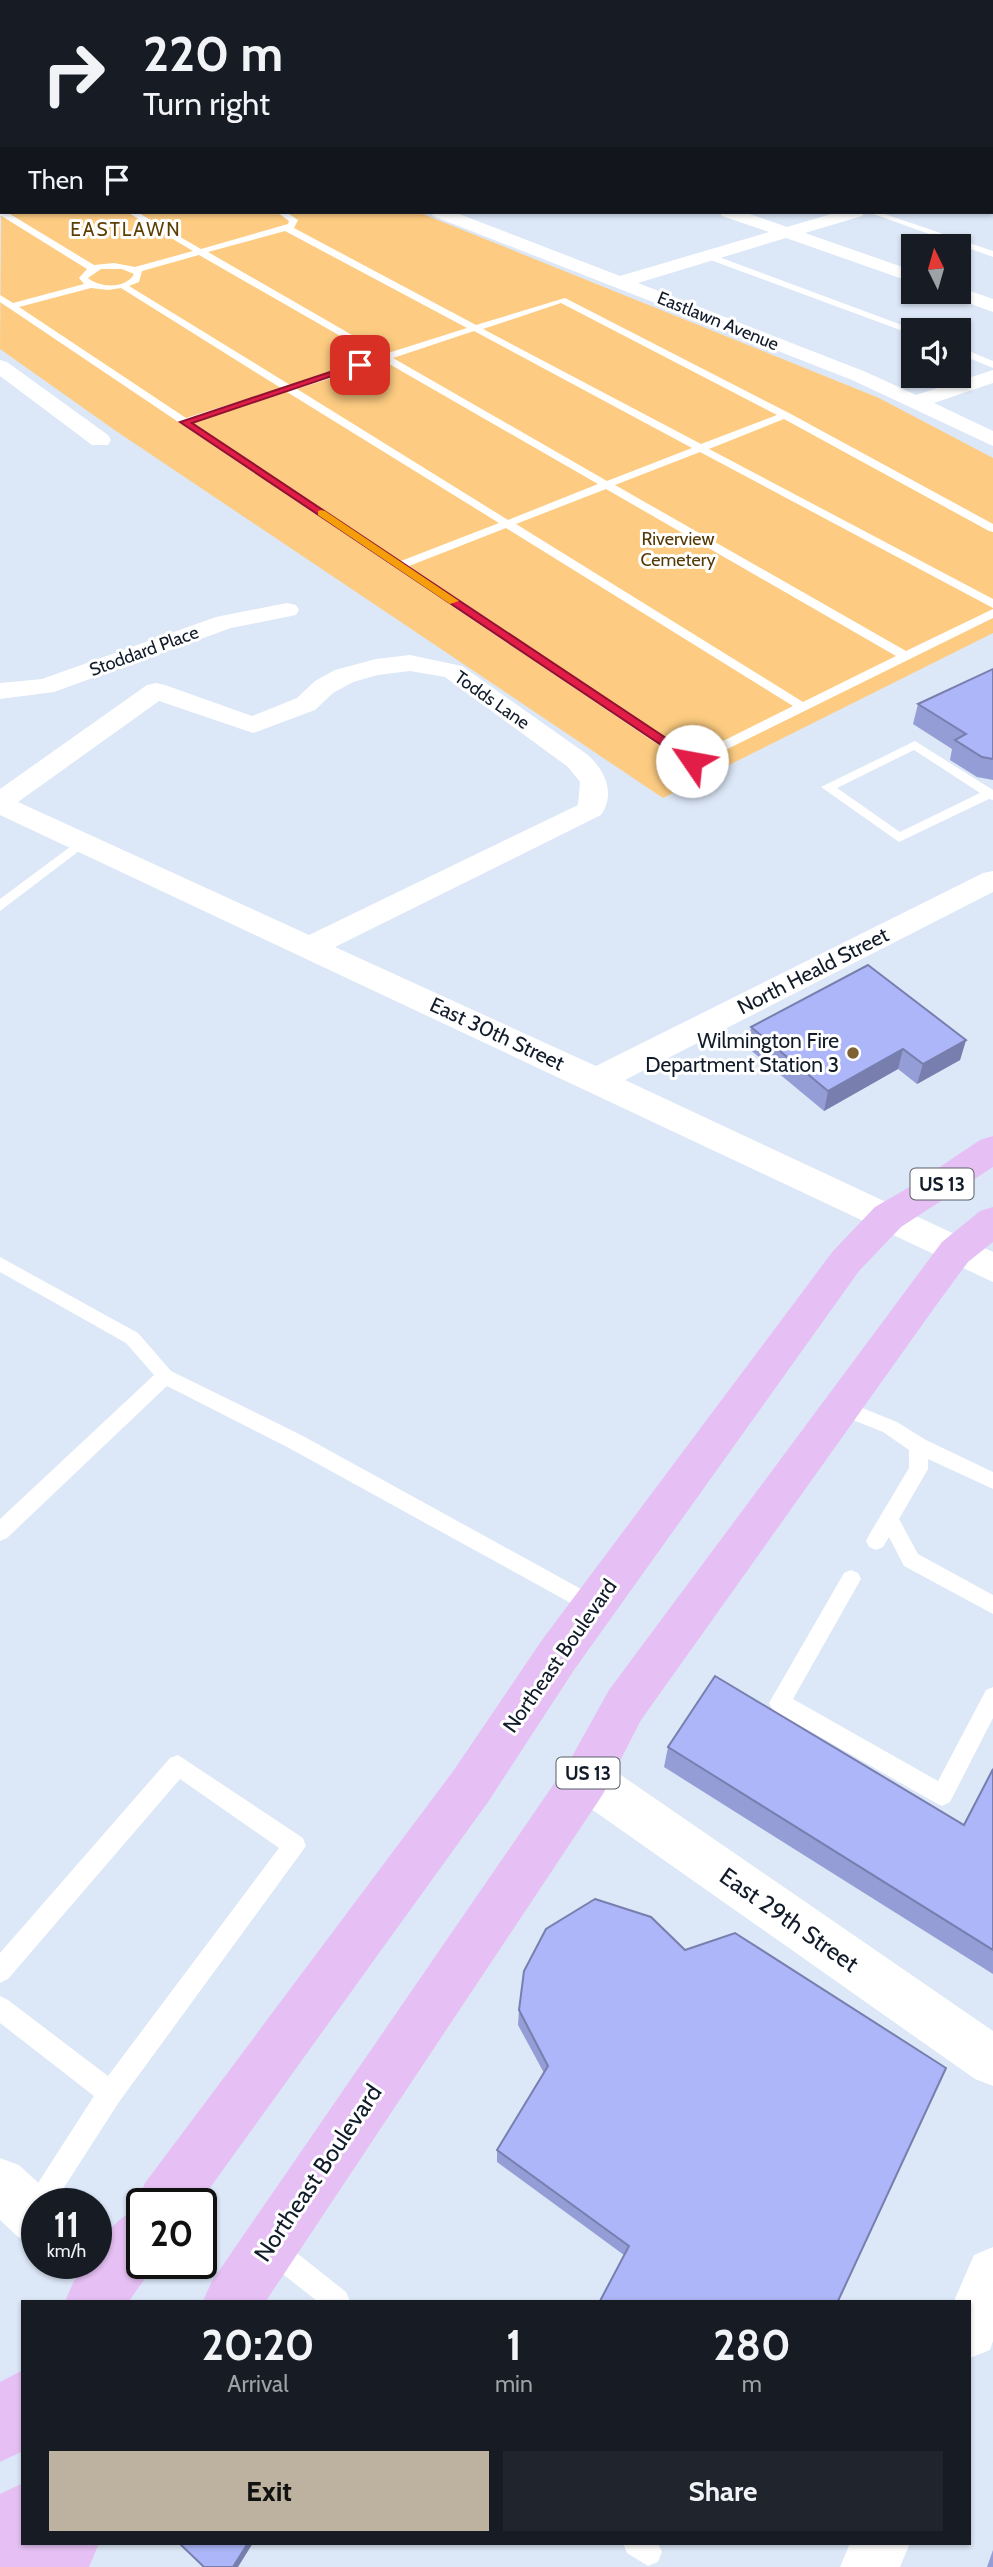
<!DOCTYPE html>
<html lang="en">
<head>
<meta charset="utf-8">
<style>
	:root { --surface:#171b24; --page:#20242c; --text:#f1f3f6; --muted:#9ea1a6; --accent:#bdb19f }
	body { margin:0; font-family:Cabin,sans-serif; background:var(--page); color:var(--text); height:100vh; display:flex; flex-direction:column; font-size:26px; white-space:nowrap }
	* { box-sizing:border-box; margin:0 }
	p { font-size:23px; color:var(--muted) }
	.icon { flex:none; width:38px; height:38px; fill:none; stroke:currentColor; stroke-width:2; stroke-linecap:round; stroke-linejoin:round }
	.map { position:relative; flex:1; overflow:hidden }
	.panel { position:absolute; left:21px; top:2300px; width:950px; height:245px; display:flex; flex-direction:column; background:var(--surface); border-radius:0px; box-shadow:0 2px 5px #0004 }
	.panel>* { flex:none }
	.banner { position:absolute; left:0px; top:0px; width:994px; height:214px; box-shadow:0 2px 5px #0004; background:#171b24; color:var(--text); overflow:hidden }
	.needle { width:46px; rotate:355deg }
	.fabs { position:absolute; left:901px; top:234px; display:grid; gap:14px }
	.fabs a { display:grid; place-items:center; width:70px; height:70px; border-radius:0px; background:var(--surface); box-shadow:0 2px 5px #0004; font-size:35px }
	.speed { position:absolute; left:21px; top:2188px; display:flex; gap:14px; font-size:35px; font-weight:700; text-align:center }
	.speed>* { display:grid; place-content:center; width:91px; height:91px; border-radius:50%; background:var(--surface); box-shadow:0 2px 5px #0004; line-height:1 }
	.speed small { font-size:18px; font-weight:400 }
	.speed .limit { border:4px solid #111; border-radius:10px; background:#fff; color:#111 }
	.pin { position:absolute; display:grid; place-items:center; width:60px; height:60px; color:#fff; margin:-30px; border-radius:14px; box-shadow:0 4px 10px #0006 }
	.me { position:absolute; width:77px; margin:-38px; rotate:303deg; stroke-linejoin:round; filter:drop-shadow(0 0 5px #0008) }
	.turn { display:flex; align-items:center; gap:24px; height:147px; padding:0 28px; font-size:32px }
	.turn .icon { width:91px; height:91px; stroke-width:2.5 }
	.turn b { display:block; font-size:49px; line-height:60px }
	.then { display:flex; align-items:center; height:66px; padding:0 28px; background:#0003; gap:14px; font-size:26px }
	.eta { display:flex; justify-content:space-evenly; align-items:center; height:119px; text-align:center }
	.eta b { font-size:42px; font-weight:800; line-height:49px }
	.button { display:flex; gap:14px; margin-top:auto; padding:14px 28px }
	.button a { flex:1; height:80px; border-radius:0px; background:var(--accent); color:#111; font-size:28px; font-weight:800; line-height:80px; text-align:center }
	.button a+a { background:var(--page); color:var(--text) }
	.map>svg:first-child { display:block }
	.green { fill:#fdcc82 }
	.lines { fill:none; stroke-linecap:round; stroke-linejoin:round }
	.lane { fill:#fff; fill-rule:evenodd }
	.street { fill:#fff; fill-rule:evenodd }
	.primary { fill:#e6c0f4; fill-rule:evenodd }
	.wall { fill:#949dd5 }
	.shaded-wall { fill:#787fae }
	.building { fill:#acb6f8; stroke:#787fae; stroke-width:2 }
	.route { fill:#e11d48; stroke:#92132f; stroke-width:2 }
	.slow { fill:#f59e0b }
	.poi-dot { fill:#7d6134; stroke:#fff; stroke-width:2.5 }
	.labels { text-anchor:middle; stroke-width:6; stroke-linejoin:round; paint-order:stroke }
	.far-street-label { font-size:18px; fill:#111b29; stroke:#fff }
	.far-park-label { font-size:18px; fill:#563a05; stroke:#fff }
	.far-neighbourhood-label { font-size:19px; letter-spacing:2px; fill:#5d3f03; stroke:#fff }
	.shield { fill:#fff; stroke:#585f69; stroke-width:2 }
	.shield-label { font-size:19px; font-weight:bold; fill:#111b29 }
	.street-label { font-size:21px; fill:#111b29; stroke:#fff }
	.poi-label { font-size:21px; fill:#111b29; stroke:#fff; text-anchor:end }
	.near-street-label { font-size:24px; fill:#111b29; stroke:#fff }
</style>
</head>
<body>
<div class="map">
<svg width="993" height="2567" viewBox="0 0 993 2567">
	<rect width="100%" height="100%" fill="#dce7f7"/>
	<path class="green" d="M2,120V212H418L879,398L993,458V633L663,798L116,431L0,349Z"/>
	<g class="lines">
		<g class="lane">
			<path d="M0,0H8L0,3Z"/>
			<path d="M138,0H148L136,2Z"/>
			<path d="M310,0H328L307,2Z"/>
			<path d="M470,0H478L480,2H471Z"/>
			<rect x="0" y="135" width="2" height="5"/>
			<path d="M0,174H2L0,179Z"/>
			<path d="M0,208L94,265L114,263L135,267L193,251L127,212H137L201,249L288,224L289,221L277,212H286L298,220L294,228L476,325L565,298L789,413L993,524V532L989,531L784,419L709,449L993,599V608L700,452L615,485L906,651L993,609V618L697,764H687L0,302V295L13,303L84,284L79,278L87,269L0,215ZM285,231L467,328L385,354L208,252ZM199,255L377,357L290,385L129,286L139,282L142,271ZM101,269H122L134,274C126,289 100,288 88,278ZM91,288L108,290L121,288L281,388L186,418L19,307ZM561,303L777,415L701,444L483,329ZM474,331L692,448L607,481L393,358ZM384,361L598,484L508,520L297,389ZM287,392L499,523L401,561L193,423ZM606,489L896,656L803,702L516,524ZM506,528L793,706L693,756L409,566Z"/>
			<path d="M868,212H879L993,251V257Z"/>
			<path d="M705,254H711L918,331L911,334L705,258Z"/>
			<path d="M959,347L993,361V368L959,354Z"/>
			<path d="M915,741L993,790V800L989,799L899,842L821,787ZM914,750L980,793L900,832L837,788Z"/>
			<path d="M82,838L89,842L87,845L0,911V899Z"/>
			<path d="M0,1257L138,1333L171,1371L303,1436L601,1600L604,1606L601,1612L594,1615L587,1612L289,1448L167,1386L7,1538L0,1541V1519L154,1375L126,1343L0,1272Z"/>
			<path d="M840,1399L897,1422L926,1440L993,1472V1489L928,1459V1469L899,1519L918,1554L993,1595V1614L904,1566L889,1537L883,1547L876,1550L869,1547L866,1541L869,1535L909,1468V1450L883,1432L833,1412L831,1407L833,1402Z"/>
			<path d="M851,1570L858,1573L861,1579L793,1699L938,1781L986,1690L993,1687V1718L950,1802L942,1806L934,1802L773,1710L769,1703L844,1573Z"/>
			<path d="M178,1755L303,1838L306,1846L119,2102L54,2203H37V2214L31,2212L27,2203L31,2194L94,2096L0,2023V1996L8,2000L108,2076L279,1848L180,1779L8,1979L0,1983V1953L170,1758Z"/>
			<path d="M274,2238L283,2242L346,2292L350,2301H317L265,2260L261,2251L265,2242Z"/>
			<path d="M623,2543H658L662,2552L658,2562L648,2566L627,2553Z"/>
		</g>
		<g class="street">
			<path d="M154,0H173L174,2H155Z"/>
			<path d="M382,0H399L400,2H383Z"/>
			<path d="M579,0H600L601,2H580Z"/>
			<path d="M666,0H687L665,2Z"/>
			<path d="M763,0H781L782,2H764Z"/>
			<path d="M977,0H993V5L992,2Z"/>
			<rect x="0" y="27" width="2" height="9"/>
			<rect x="992" y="74" width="1" height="10"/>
			<rect x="0" y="94" width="2" height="10"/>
			<path d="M430,212H454L620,276L769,232L722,216L719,212H744L787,227L838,212H865L862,216L805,233L914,271V283L786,238L638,283L866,372L916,395L993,370V383L934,403L993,431V446L852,380L433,216Z"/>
			<path d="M959,287L993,299V312L949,296L947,292H959Z"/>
			<path d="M0,360L7,362L108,435L111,440L108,445H92L0,376Z"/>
			<path d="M287,603L296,605L299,610L296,615L231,628L54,692L0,699V683L42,679L216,617Z"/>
			<path d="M410,655L462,666L588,755C605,771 616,793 601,815L335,947L596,1066L983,873L993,871V892L625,1080L993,1252V1282L0,815V789L147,685L156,683L165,685L252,716L297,698L315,681L335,670L376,659ZM410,671L445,677L568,767L580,782L578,805L309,935L18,802L159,701L253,733L315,710L333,693L353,682L378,675Z"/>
			<path d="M586,1756L602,1762L993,2031V2086L975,2079L570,1794L563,1778L570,1762Z"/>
			<path d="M0,2158L19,2165L56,2199L58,2203H37V2245L18,2237L0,2220Z"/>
			<path d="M993,2247V2341L990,2350L970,2358V2301H954L974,2255Z"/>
			<path d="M850,2543H910L900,2567H840Z"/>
		</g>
		<g class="primary">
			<path d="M254,0H276L253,2Z"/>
			<path d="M2,48V58L0,59V49Z"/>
			<path d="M993,1136V1167L901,1227L859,1271L574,1670L488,1802L199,2203H142V2263H156L129,2301H65L74,2281L87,2263H96C96,2239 118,2217 139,2208L137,2203L145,2183L454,1770L542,1640L833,1251L875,1207L913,1185L980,1140Z"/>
			<path d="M993,1207V1242L968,1262L937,1304L641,1720L603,1794L266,2301H203L212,2281L569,1762L609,1690L942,1242L980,1211Z"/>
			<path d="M23,2370V2451L0,2462V2382Z"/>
			<path d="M23,2483V2543H99L89,2567H0V2494Z"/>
		</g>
	</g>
	<g class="wall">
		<path d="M993,669V780L977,777L950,760L952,749L913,724L918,704Z"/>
		<path d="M751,1027L966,1040L960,1060L917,1084L898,1069L824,1111L747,1047Z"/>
		<path d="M668,1747L963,1825L993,1768V1974L664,1767Z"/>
		<path d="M685,1950L946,2068L624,2255L497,2162V2150L544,2073L518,2025L519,2010Z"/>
		<path d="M993,2550V2567H987Z"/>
	</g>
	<g class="shaded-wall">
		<path d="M966,1040L960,1060L917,1084L923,1064Z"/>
		<path d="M903,1049L898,1069L824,1111L828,1091Z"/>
		<path d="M248,2543H253L238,2567H233Z"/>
	</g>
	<g class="building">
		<path d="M993,669V759L982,757L955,740L966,734L918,704Z"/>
		<path d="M868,965L966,1040L923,1064L903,1049L828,1091L751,1027Z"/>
		<path d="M715,1676L964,1825L993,1769V1950L668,1747Z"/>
		<path d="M595,1899L651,1917L685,1950L735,1933L946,2068L838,2301H600L629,2246L497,2150L548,2066L519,2010L524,1971L546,1929Z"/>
		<path d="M179,2543H248L233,2567H204Z"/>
	</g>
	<path class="route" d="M357,363L365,365L192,423L696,758V763H688L180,422Z"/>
	<path class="slow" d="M321,510L325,511L459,601L450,604L318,515V511Z"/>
	<circle class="poi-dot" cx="853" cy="1053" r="7"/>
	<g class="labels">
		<g class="far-street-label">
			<text transform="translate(718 321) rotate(22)" y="6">Eastlawn Avenue</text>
			<text transform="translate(144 651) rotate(-20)" y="6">Stoddard Place</text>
			<text transform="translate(492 700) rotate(35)" y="6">Todds Lane</text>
		</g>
		<g class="far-park-label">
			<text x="678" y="545">Riverview<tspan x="678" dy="21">Cemetery</tspan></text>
		</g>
		<g class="far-neighbourhood-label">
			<text x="126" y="236">EASTLAWN</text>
		</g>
		<g class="shield">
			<rect x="910.5" y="1168.5" width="63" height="31" rx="5"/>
			<rect x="556.5" y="1757.5" width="63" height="31" rx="5"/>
		</g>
		<g class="shield-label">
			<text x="942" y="1191">US 13</text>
			<text x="588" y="1780">US 13</text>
		</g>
		<g class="street-label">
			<text transform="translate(813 971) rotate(-27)" y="7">North Heald Street</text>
			<text transform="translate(497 1034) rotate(25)" y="7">East 30th Street</text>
			<text transform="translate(560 1656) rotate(-55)" y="7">Northeast Boulevard</text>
		</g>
		<g class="poi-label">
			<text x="839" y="1048">Wilmington Fire<tspan x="839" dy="24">Department Station 3</tspan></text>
		</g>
		<g class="near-street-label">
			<text transform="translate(789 1920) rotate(35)" y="8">East 29th Street</text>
			<text transform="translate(318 2173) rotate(-56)" y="8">Northeast Boulevard</text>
		</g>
	</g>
</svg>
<div class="fabs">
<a><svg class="needle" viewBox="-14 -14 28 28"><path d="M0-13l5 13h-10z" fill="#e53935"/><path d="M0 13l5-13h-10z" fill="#9ea1a6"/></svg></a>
<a><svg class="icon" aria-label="sound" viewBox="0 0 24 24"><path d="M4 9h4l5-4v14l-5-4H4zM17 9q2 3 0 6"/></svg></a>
</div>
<div class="speed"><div>11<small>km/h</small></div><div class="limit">20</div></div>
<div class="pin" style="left:360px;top:365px;background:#d93025"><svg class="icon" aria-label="arrive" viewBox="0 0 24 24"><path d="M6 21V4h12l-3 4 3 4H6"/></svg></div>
<svg class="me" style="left:692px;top:761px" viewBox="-20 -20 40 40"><circle r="19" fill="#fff"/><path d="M0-13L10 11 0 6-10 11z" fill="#e11d48"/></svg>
<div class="banner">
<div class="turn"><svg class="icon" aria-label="right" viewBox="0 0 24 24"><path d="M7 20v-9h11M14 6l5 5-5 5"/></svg><div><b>220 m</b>Turn right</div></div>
<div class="then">Then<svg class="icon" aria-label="arrive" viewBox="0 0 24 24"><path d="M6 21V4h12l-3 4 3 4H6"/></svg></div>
</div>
<section class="panel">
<div class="eta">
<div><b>20:20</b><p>Arrival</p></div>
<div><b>1</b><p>min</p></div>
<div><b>280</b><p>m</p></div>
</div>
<div class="button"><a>Exit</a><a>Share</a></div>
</section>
</div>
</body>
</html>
